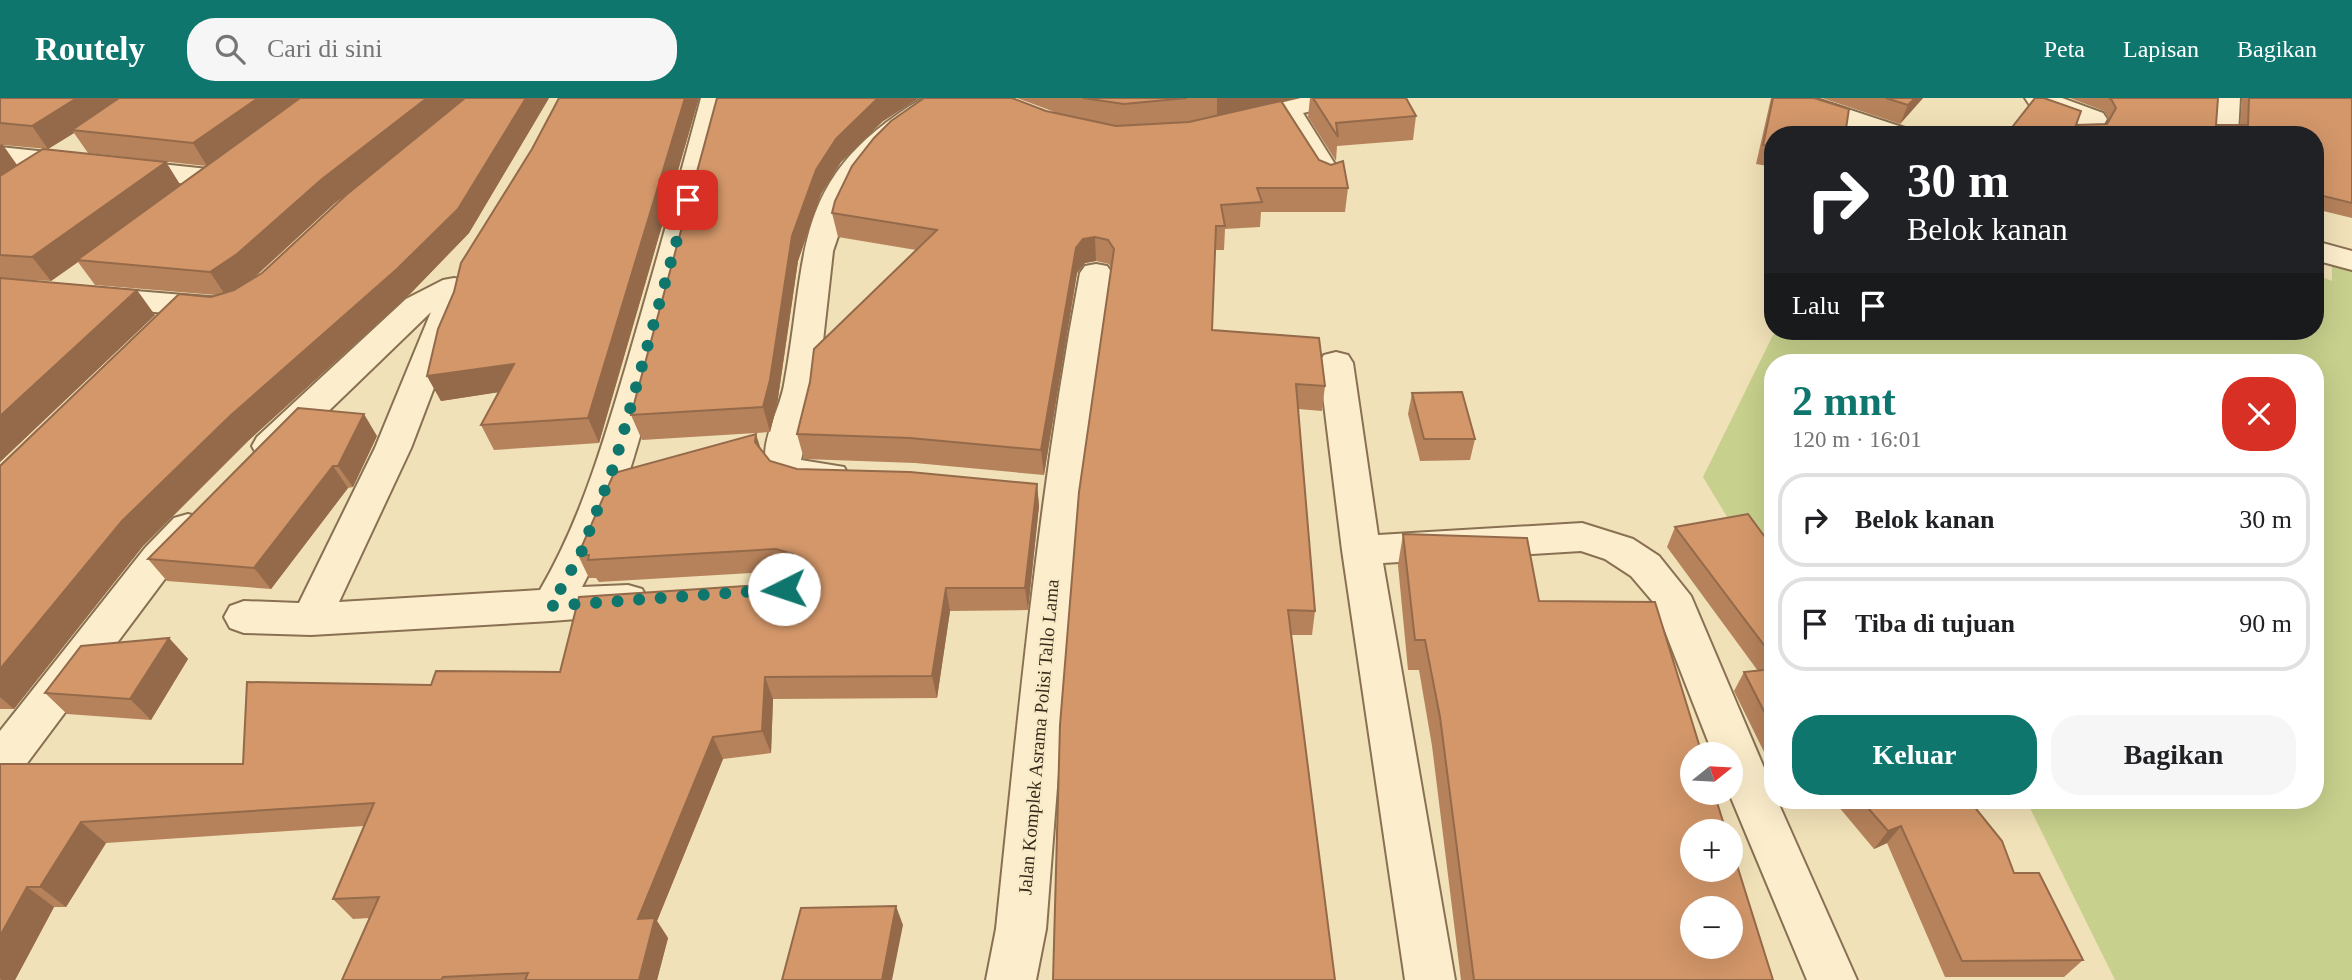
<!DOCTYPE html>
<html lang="id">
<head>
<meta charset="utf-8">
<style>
	:root { --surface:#fff; --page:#f6f6f6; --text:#202124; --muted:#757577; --line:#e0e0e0; --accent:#0f766e }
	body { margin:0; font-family:Georgia,serif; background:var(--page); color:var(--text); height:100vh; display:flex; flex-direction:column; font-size:26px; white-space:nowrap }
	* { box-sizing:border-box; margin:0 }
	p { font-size:23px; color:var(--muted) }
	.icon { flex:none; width:38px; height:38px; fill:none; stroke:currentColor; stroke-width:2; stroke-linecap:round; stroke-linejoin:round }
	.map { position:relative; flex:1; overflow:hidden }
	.panel { position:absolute; left:1764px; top:256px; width:560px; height:455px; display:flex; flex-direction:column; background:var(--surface); border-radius:28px; box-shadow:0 7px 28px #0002 }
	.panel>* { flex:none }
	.top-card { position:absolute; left:1764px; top:28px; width:560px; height:214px; border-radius:28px; box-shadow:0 7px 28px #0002; background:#202124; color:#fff; overflow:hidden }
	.needle { width:46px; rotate:72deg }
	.buttons { position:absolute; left:1680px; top:644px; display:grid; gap:14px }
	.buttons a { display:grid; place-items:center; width:63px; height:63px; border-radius:50%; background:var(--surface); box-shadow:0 7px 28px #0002; font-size:35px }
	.pin { position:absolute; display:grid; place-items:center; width:60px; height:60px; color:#fff; margin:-30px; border-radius:14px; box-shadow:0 4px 10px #0006 }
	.me { position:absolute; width:77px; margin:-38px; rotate:266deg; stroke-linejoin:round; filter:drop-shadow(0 0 5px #0008) }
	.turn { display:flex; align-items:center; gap:24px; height:147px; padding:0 28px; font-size:32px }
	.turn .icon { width:91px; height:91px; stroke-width:2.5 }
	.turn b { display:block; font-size:49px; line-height:60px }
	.then { display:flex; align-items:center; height:66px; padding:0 28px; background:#0003; gap:14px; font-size:26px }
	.round { display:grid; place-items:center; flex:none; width:74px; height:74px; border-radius:28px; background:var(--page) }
	.summary { display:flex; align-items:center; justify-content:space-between; height:119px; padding:0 28px }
	h1 { font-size:42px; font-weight:600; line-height:52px; color:var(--accent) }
	.button { display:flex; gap:14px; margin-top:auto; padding:14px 28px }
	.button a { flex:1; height:80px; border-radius:28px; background:var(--accent); color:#fff; font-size:28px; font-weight:600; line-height:80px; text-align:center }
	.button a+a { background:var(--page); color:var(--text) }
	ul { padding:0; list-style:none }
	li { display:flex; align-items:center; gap:21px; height:94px; margin:0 14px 10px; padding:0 14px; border:4px solid var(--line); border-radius:28px }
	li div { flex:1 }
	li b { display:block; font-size:26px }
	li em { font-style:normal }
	header { display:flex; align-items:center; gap:42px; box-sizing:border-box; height:98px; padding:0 35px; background:var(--accent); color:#fff }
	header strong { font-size:33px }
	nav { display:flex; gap:38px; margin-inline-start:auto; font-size:24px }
	.search { width:490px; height:63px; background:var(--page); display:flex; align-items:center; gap:18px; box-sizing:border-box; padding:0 24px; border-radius:28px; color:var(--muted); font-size:26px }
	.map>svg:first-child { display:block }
	.green { fill:#c7d08c }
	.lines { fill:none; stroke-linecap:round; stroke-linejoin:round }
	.minor-casing { stroke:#897052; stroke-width:4 }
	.minor { fill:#fceecc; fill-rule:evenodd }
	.wall { fill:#b5825b; fill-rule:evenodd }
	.shaded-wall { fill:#946a4a }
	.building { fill:#d3976a; stroke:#946a4a; stroke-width:2; fill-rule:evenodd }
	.route { stroke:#0f766e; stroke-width:12; stroke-dasharray:0 21.6 }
	.labels { text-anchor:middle; stroke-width:5; stroke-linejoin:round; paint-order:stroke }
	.street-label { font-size:19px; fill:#362719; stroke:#f8ebc8 }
</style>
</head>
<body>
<header>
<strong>Routely</strong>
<div class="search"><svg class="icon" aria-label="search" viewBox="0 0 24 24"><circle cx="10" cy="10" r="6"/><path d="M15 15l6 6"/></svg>Cari di sini</div>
<nav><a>Peta</a><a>Lapisan</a><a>Bagikan</a></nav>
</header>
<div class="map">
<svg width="2352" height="882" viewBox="0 0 2352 882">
	<rect width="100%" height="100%" fill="#f1e1b8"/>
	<path class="green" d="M2332,168L2352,174V882H2115L2026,702H2315V264H1773V476L1756,467L1703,379L1775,233H2315V176L2332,183Z"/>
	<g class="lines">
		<defs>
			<g id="minor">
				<path d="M309,0H339L224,86L214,89L0,65V49L208,71Z"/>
				<path d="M701,0H727C706,90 683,179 659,269C639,344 619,420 582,489L628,487L642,491L648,502L642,513L628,517L551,523L311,537L244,535L230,530L224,519L230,508L244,503L299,505L375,350L431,214L283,357L270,360L257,357L252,348L257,339L406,201L443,182L454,180L465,182L470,189L463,197L467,203L411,350L339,504L540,492C581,422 603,345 626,268C652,179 677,90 701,0Z"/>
				<path d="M923,0H955L894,44L869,68L854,91L833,153L818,288L801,362L844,369L849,378L844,387C817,395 796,389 771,379C754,351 779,316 784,287C809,152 789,80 923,0Z"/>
				<path d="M1301,0H1347L1343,6L1303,15L1343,79L1339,85L1329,88L1319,85L1280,21L1235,32L1225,30L1222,24L1225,18Z"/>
				<path d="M1775,0H1814L1908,31L1911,37H1871L1779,6Z"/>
				<path d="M2025,0H2062L2103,15L2107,21L2098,37H2071L2078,24L2029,6Z"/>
				<path d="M2214,0H2240L2238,37H2210Z"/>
				<path d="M2315,143L2352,153V172L2315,162Z"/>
				<path d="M1096,166L1107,168L1112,175L1078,419L1046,831L1036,882H986L996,831C1019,611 1039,392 1080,175L1085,168Z"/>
				<path d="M0,182L221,200L232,203L237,210L232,217L221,220L0,200Z"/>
				<path d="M1336,254L1348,257L1353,265L1378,437L1582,425L1633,441L1659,458L1691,498L1773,691V702H1777L1857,882H1807L1729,695L1731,656H1713L1654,505L1631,478L1605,461L1581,453L1383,465L1455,882H1405L1342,452L1319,265L1324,257Z"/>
				<path d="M188,416L202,420L207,430L173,470L16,680L0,686V633L145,450L174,420Z"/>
			</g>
		</defs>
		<use href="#minor" class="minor-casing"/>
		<use href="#minor" class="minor"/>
	</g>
	<g class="wall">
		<path d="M0,0H549L469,135L410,196L248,343L143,448L14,611H0V368L211,199L216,197L95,187L78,164L51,183L13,181L155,217L0,364ZM74,35L88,55L206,68L180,87L166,64L17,67L3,47L48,51ZM356,89L262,175L253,181L335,105Z"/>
		<path d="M559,0H699L599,345L494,352L481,327L498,294L441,303L427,278L532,51Z"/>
		<path d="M717,0L882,24L841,64L821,96L798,163L777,307L770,334L642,342L631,317Z"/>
		<path d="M1017,0H1295L1282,3L1319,62L1348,90L1345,114H1261L1260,129L1225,131L1224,152H1215L1212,232L1325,288L1322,313L1298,311L1315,513L1312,537H1291L1109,166L1096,163L1085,165L1077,175L1044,377L915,365L804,361L797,336L916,152L838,139L832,115L1046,13L1060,16Z"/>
		<path d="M1310,0H1406L1416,18L1413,42L1337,48L1336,63L1308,19Z"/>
		<path d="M1771,0H1814L1773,37V69L1756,66Z"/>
		<path d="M1822,0H1923L1900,26Z"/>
		<path d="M2070,0H2218L2216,27H2240L2242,0H2352V120L2315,111V37L2076,27L2107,26L2109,22L2104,13Z"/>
		<path d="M1412,295L1475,341L1470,362L1420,363L1408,316Z"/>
		<path d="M377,338L353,389L348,390L271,491L167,483L148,461Z"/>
		<path d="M761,352L770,363L797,371L1037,386L1039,408L1028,512L950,513L937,600L773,601L771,655L723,661L657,823L668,840L657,882H342L370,820L353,821L333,801L364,728L106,745L66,809H54L15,882H0V666H243L431,587L560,574L776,486L793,481L795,477L784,473L599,484L596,480H589L578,457Z"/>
		<path d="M1675,429L1773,450V654L1765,656L1734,593L1744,574L1758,573L1667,449Z"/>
		<path d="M1403,436L1539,503L1773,882H1461L1432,648L1419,572H1408L1398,467Z"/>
		<path d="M169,540L188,561L151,622L67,616L45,595Z"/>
		<path d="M1833,702H1969L2014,775L2083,862L2064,879H1945L1887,745L1874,751Z"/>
	</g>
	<g class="shaded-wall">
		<path d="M77,0H129L72,32L74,35L48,51L32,28Z"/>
		<path d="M258,0H304L207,68L193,45Z"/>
		<path d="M427,0H467L335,105L252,181L226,198L210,174L322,81Z"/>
		<path d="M526,0H549L469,135L410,196L248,343L143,448L14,611L0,599V571L122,423Z"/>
		<path d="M685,0H699L599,345L588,320Z"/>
		<path d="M878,0H919L882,24L841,64L821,96L798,163L777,307L770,334L763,309L792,138L816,72L836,41Z"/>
		<path d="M1217,0H1295L1217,20Z"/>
		<path d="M1915,0H1923L1900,26L1908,7Z"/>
		<path d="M2,46L19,70L0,82V47Z"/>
		<path d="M166,64L181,88L77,162L78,164L51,183L32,159Z"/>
		<path d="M1095,139L1096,163L1085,165L1077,175L1044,377L1041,352L1076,150L1083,141Z"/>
		<path d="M137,192L155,217L0,364V318Z"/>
		<path d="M514,266L526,290L441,303L427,278Z"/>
		<path d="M364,316L377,338L353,389L338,368Z"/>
		<path d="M756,336L763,358L755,344Z"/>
		<path d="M333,368L348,390L271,491L254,470Z"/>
		<path d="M1037,386L1039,408L1028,512L1025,490Z"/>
		<path d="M946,490L950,513L937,600L932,578Z"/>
		<path d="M169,540L188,561L151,622L130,601Z"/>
		<path d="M765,579L773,601L771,655L762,633Z"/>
		<path d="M713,639L723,661L657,823L668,840L657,882H639L638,821Z"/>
		<path d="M81,724L106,745L66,809L40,789Z"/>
		<path d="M1901,728L1887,745L1874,751L1888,733Z"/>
		<path d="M27,789L54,809L15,882H2L0,881V838Z"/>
		<path d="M896,808L903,827L892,882H882Z"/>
	</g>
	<g class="building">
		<path d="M0,0H77L32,28L0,25Z"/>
		<path d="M119,0H258L193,45L72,32Z"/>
		<path d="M300,0H427L322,81L237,156L210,174L77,162Z"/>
		<path d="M465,0H526L458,111L397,171L230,318L122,423L0,571V368L179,196L211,199L234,192L262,175L346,97Z"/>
		<path d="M559,0H685L588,320L481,327L514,266L427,278L438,231L454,194L461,165L532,51Z"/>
		<path d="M717,0H878L836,41L816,72L792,138L770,282L763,309L631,317Z"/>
		<path d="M924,0H1012L1046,13L1116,28L1189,24L1281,3L1319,62L1331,67L1343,63L1348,90H1257L1262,104L1221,107L1225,128H1216L1212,232L1319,240L1325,288L1296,286L1315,513L1288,512L1335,882H1053L1060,627L1079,394L1114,151L1108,142L1095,139L1083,141L1076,150L1041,352L910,340L797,336L810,284L814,251L937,132L832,115L835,103L852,68L874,40L891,23Z"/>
		<path d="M1083,0H1187L1124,6Z"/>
		<path d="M1313,0H1406L1416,18L1336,25L1338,39Z"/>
		<path d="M1773,0H1814L1849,11L1845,37H1773V49L1763,47Z"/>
		<path d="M1886,0H1915L1908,7Z"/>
		<path d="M2035,0H2044L2081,13L2076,27L2107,26L2116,10L2111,1L2109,0H2218L2216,27H2248L2249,0H2352V105L2315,96V37H2006Z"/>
		<path d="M43,51L166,64L32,159L0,157V78Z"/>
		<path d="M0,180L137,192L0,318Z"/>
		<path d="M1462,294L1475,341H1424L1412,295Z"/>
		<path d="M298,310L364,316L338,368H333L254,470L148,461Z"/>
		<path d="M756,336L755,344L770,363L797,371L910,374L1037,386L1025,490H946L932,578L765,579L762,633L713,639L638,821L655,820L639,882H525L528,875L443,879L441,882H342L379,799L333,801L374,705L81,724L40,789H27L0,838V666H243L247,584L431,587L436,573L560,574L579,499L776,486L793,481L799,467L793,456L776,451L588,462L589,457H578L614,375Z"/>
		<path d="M1748,416L1773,450V559L1675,429Z"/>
		<path d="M1403,436L1527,440L1539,503L1655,504L1702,656H1692V695H1714L1726,733H1692V772H1731V748L1773,882H1474L1440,619L1425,542H1415ZM1692,810H1731V849H1692Z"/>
		<path d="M169,540L130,601L45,595L81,548Z"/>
		<path d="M1773,571V631L1744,574Z"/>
		<path d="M1861,702H1969L2002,743L2014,775H2039L2083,862L1962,863L1901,728L1888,733Z"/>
		<path d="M896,808L882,882H782L801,810Z"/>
	</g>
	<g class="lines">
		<path class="route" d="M688,102L615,365L581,455L551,508L784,491"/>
	</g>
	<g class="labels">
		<g class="street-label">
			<text transform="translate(1038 639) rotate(-85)" y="7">Jalan Komplek Asrama Polisi Tallo Lama</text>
		</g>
	</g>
</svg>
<div class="buttons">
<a><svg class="needle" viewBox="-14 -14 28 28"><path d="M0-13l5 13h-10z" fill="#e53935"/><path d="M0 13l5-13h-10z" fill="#757577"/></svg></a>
<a>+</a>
<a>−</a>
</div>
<div class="pin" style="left:688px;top:102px;background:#d93025"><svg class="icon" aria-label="arrive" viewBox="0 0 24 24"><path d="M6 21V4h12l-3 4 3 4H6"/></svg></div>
<svg class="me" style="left:784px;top:491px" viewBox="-20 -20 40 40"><circle r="19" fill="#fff"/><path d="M0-13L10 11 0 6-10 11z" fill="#0f766e"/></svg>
<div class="top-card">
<div class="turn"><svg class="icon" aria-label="right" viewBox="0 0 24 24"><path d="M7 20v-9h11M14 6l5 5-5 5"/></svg><div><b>30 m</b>Belok kanan</div></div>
<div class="then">Lalu<svg class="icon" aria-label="arrive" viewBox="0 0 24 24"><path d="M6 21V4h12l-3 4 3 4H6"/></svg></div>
</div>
<section class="panel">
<div class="summary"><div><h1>2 mnt</h1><p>120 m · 16:01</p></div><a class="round" style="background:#d93025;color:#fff"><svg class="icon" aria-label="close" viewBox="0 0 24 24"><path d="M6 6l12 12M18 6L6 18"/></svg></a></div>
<ul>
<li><svg class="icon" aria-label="right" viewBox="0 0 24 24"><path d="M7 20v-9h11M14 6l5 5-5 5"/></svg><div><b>Belok kanan</b></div><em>30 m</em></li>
<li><svg class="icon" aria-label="arrive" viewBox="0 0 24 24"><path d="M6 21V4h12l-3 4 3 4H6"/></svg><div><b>Tiba di tujuan</b></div><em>90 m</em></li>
</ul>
<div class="button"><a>Keluar</a><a>Bagikan</a></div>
</section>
</div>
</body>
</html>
